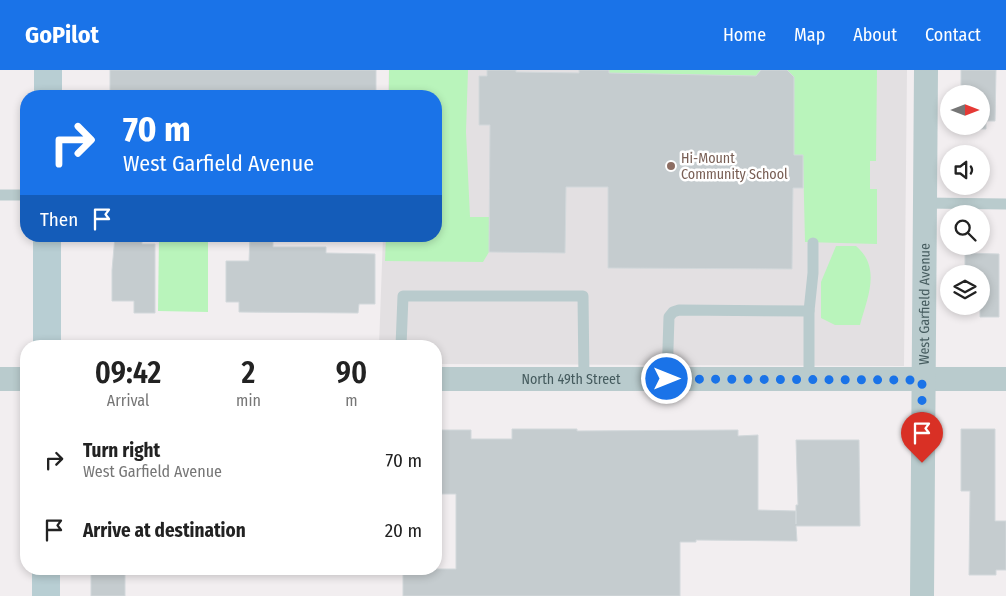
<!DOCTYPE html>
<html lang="en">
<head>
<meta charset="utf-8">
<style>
	:root { --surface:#fff; --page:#f2f2f2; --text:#222; --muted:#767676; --accent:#1a73e8 }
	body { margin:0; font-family:"Fira Sans Condensed",sans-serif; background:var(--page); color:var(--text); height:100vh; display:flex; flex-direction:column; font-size:19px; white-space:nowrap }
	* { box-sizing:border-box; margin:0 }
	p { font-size:16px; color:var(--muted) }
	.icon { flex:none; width:28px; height:28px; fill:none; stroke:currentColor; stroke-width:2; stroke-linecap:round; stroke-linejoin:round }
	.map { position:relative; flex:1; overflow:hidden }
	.details { position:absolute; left:20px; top:270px; width:422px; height:235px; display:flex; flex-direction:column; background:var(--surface); border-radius:20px; box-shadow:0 2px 8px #0003 }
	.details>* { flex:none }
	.top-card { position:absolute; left:20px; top:20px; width:422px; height:152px; border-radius:20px; box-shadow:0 2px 8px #0003; background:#1a73e8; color:#fff; overflow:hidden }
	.needle { width:32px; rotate:90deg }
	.tools { position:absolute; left:940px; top:15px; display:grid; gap:10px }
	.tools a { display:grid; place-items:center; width:50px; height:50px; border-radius:50%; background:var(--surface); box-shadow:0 2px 8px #0003; font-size:25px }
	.pin { position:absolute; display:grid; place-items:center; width:42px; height:42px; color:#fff; margin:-51px -21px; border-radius:50% 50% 50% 0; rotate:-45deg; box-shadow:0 0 5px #0007 }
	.pin .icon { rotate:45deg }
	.me { position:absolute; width:55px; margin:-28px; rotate:90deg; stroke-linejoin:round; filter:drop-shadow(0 0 4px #0008) }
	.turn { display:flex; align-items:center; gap:18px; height:105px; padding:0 20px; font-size:22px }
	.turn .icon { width:65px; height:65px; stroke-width:2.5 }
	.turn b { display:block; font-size:35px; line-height:42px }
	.then { display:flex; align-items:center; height:48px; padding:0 20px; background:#0003; gap:10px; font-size:19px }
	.eta { display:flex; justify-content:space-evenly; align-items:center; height:85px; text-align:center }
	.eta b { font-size:30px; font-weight:600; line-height:35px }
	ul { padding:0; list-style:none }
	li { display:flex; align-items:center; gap:15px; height:70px; padding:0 20px }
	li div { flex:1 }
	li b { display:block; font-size:19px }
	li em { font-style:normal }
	header { display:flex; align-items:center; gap:30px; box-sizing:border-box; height:70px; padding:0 25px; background:var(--accent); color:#fff }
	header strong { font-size:24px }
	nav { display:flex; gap:28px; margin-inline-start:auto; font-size:18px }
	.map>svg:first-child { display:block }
	.education { fill:#e3e0e2 }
	.green { fill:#b9f4bb }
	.building { fill:#c5cccf; stroke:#d2d8db }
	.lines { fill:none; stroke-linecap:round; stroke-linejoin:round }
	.lane { stroke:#b9cbcd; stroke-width:11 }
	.street { stroke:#b9cbcd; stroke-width:24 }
	.secondary { stroke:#b8ced3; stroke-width:28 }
	.route { stroke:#1a73e8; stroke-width:9; stroke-dasharray:0 16.2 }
	.education-dot { fill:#8d6e63; stroke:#fff; stroke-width:2 }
	.labels { text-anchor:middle; stroke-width:5; stroke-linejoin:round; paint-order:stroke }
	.education-label { font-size:14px; fill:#785e54; stroke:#fff; text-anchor:start }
	.street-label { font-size:14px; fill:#455b5e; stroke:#fff }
</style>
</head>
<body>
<header>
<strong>GoPilot</strong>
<nav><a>Home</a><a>Map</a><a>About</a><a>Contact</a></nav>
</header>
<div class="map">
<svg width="1006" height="526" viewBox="0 0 1006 526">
	<rect width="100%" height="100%" fill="#f2eef0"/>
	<path class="education" d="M389,0H907L904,296L436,294V276H379L383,166H436V26H388Z"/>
	<g class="green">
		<path d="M389,0H468L466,62L470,147H489V182L483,192L385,191L386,166H436V26H389Z"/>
		<path d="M609,0H761L756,6L609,3Z"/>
		<path d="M787,0H877L876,91H870V119H877V174L805,172L803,86L794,85V8Z"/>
		<path d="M159,166H208V242L158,241Z"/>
		<path d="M836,176H856C882,198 867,228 860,255H835L821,248V212Z"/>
	</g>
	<g class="building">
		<rect x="110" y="0" width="266" height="26"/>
		<path d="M487,0H516V2L579,3V0H609V3L756,6L761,0H787L794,7V85H803V118H793L792,199L608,198V117H566L565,183L489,182L490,55H479V6H487Z"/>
		<path d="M961,0H996L995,51H986V59H966V56H981V24H961Z"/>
		<path d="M115,166H142V174H155V243H134V231H112V200Z"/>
		<path d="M250,166H273V177H326V183L375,184V234H359L358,243L239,242V232H226V191H249Z"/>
		<path d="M965,183L999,184V247H980V238L965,237L981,236V204H965Z"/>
		<path d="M512,359H577V361L738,360V366L758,365V440L796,441V454V435H798L796,370H859L860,456H796L797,471L696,470V472H680V526H403V499H456V424H437L436,381H438V360H471V369H512Z"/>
		<path d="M961,359H995V451H1006V500H996V505H969L970,421H961Z"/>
		<rect x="91" y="499" width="34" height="27"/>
	</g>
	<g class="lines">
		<g class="lane">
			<path d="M0,125H26"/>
			<path d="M924,133L1006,134"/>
			<path d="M809,241L813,203V173"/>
			<path d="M401,276L403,226H583L584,308"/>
			<path d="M667,309L669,247L673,242L679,240L809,241V309"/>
		</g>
		<g class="street">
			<path d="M0,309H26"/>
			<path id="s1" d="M436,309H1006"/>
			<path id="s2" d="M922,526L926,0"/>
		</g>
		<g class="secondary">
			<path d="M48,26V0"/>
			<path d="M47,166V276"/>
			<path d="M46,526V499"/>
		</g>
	</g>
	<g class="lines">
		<path class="route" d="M667,309L922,310V393"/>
	</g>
	<circle class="education-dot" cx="671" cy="96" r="5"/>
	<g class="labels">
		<g class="education-label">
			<text x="681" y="93">Hi-Mount<tspan x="681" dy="16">Community School</tspan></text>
		</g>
		<g class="street-label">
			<text dy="5" stroke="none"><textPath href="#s2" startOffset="292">West Garfield Avenue</textPath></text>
			<text dy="5" stroke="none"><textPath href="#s1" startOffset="135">North 49th Street</textPath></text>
		</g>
	</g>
</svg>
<div class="tools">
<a><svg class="needle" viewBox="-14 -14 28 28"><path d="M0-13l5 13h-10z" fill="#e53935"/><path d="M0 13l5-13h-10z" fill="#767676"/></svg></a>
<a><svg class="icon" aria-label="sound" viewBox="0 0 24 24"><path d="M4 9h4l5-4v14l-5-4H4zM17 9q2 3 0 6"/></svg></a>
<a><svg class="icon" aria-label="search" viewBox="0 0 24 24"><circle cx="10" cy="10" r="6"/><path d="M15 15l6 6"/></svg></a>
<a><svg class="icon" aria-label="layers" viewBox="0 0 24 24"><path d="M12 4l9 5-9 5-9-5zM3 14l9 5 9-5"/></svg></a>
</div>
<div class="pin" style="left:922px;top:393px;background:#d93025"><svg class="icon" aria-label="arrive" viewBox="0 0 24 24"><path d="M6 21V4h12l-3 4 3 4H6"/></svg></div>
<svg class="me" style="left:667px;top:309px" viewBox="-20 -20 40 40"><circle r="17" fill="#1a73e8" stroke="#fff" stroke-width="3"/><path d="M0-11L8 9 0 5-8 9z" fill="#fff"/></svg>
<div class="top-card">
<div class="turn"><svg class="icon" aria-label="right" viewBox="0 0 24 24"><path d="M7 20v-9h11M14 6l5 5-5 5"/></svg><div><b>70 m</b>West Garfield Avenue</div></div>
<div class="then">Then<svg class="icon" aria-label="arrive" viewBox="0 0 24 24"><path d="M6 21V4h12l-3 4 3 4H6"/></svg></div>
</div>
<section class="details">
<div class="eta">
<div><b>09:42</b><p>Arrival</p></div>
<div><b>2</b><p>min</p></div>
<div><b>90</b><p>m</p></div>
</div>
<ul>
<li><svg class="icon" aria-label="right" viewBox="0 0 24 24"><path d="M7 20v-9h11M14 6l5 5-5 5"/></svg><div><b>Turn right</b><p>West Garfield Avenue</p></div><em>70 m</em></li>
<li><svg class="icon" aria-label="arrive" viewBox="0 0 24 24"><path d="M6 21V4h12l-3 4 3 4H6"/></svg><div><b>Arrive at destination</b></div><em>20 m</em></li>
</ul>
</section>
</div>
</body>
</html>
